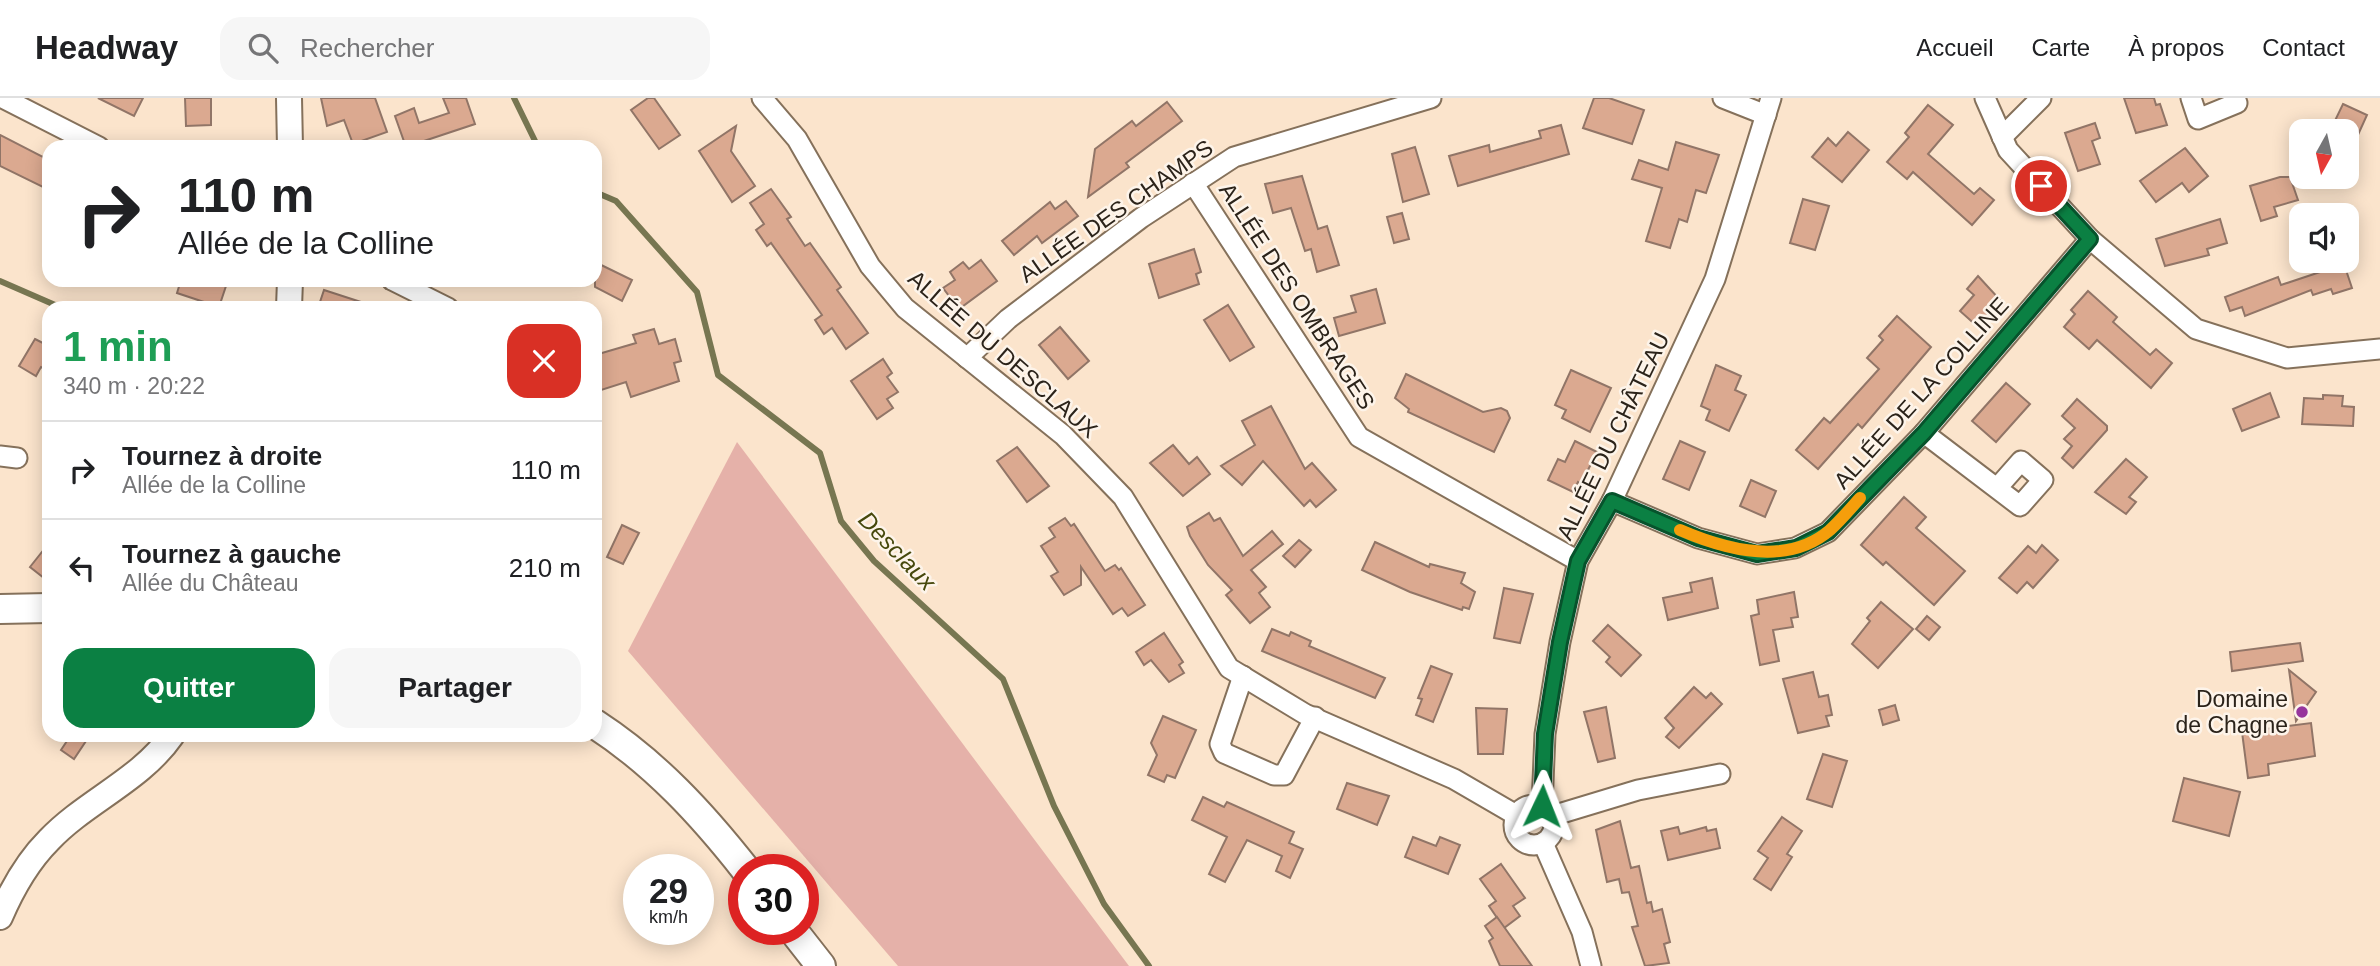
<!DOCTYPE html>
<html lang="fr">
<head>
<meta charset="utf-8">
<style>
	:root { --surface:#fff; --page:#f6f6f6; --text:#202124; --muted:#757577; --line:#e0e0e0; --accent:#0b8043 }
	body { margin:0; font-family:Arial,sans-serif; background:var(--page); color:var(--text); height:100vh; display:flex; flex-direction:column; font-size:26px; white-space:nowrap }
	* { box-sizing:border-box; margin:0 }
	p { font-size:23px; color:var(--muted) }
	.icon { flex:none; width:38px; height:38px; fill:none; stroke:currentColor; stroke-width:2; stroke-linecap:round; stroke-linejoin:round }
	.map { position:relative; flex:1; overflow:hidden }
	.side { position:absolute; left:42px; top:203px; width:560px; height:441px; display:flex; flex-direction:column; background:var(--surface); border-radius:21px; box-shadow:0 4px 18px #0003 }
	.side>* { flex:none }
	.guide { position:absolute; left:42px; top:42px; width:560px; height:147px; border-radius:21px; box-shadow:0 4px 18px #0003; background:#fff; color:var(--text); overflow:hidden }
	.needle { width:46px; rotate:188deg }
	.controls { position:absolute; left:2289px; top:21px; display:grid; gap:14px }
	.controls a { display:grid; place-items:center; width:70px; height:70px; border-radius:14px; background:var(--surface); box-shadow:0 4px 18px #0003; font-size:35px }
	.speed { position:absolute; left:623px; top:756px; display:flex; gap:14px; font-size:35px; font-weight:700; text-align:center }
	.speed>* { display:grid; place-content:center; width:91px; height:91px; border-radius:50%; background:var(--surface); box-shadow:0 4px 18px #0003; line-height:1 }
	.speed small { font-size:18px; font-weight:400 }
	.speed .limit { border:10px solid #d22; background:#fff; color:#111 }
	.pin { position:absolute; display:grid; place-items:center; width:60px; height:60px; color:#fff; margin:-30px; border:4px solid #fff; border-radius:50%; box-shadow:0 2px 7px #0007 }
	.me { position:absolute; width:77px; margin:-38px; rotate:2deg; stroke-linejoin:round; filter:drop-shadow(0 0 5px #0008) }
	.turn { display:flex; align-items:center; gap:24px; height:147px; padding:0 21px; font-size:32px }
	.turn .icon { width:91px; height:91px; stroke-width:2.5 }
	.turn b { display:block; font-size:49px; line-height:60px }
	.round { display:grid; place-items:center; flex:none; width:74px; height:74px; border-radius:21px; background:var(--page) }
	.head { display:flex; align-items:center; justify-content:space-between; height:119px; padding:0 21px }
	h1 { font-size:42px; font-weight:700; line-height:52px; color:#1e9e55 }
	.button { display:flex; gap:14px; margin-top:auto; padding:14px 21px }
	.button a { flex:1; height:80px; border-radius:21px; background:var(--accent); color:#fff; font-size:28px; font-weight:700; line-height:80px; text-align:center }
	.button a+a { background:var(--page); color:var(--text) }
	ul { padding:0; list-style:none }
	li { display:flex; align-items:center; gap:21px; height:98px; padding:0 21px; border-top:2px solid var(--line) }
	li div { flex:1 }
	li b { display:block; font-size:26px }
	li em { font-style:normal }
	header { display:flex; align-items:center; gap:42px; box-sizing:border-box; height:98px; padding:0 35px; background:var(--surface); border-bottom:2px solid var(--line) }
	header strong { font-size:33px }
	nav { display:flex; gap:38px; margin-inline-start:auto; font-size:24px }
	.search { width:490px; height:63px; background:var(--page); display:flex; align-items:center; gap:18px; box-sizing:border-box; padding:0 24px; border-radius:21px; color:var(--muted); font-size:26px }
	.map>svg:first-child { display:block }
	.green { fill:#e5b1a9 }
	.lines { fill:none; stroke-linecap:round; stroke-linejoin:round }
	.stream { stroke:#777651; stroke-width:6 }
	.building { fill:#dba990; stroke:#917567; stroke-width:2 }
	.minor-casing { stroke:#85715b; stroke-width:23 }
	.tertiary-casing { stroke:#85715b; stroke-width:28 }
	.secondary-casing { stroke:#85715b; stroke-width:32 }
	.minor { stroke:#fff; stroke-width:19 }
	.tertiary { stroke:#fff; stroke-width:24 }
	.secondary { stroke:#fff; stroke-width:28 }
	.route-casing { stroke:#07532c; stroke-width:18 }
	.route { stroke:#0b8043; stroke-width:12 }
	.slow { stroke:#f59e0b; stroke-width:12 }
	.poi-dot { fill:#96359d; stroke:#fdf4ea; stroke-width:2.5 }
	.labels { text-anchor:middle; stroke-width:5; stroke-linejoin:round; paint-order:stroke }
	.street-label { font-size:23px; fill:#2b231a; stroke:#fdf4ea }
	.poi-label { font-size:23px; fill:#2b231a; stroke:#fdf4ea; text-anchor:end }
	.water-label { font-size:24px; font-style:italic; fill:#46480c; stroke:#fdf4ea }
</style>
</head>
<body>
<header>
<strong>Headway</strong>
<div class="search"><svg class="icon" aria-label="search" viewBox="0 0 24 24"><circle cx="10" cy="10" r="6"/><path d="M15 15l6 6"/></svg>Rechercher</div>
<nav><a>Accueil</a><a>Carte</a><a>À propos</a><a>Contact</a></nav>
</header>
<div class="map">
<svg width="2380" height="868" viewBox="0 0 2380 868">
	<rect width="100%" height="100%" fill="#fbe4cc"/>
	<path class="green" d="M737,344L1129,868H898L628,553Z"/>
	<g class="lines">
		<g class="stream">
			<path d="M514,0L538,49"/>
			<path d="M595,94L616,103L697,194L718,277L820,355L841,423L874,463L1003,581L1054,708L1104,806L1149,868"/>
			<path d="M0,183L62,210"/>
		</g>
	</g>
	<g class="building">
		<path d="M98,0H143L134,18Z"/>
		<path d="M185,0H211V27L186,28Z"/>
		<path d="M321,0H375L387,34L353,46L344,22L327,28Z"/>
		<path d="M443,0H466L475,26L406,49L395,18L414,10L419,25L449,15Z"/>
		<path d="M648,0H654L680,37L659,51L631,12Z"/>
		<path d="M1594,0H1609L1644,12L1632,46L1583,30Z"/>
		<path d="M2124,0H2154L2156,7L2160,6L2167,27L2136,35Z"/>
		<path d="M1167,4L1182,23L1126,65L1129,69L1088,99L1095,51L1132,23L1136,28Z"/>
		<path d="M2343,6L2367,17L2347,61V33H2330Z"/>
		<path d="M1928,7L1953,27L1928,56L1974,96L1980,90L1994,102L1972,127L1913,74L1907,81L1887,64L1909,39L1905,35Z"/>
		<path d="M2095,25L2100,40L2092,43L2100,66L2078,73L2065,35Z"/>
		<path d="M1561,27L1569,56L1458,88L1449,58L1489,47L1490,54L1541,40L1539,33Z"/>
		<path d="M736,28L731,53L755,88L732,104L699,53Z"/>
		<path d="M1848,34L1869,52L1842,84L1812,59L1828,40L1836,48Z"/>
		<path d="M0,37L49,62V92L0,68Z"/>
		<path d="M1676,44L1719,57L1706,95L1696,92L1687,124L1679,121L1670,150L1646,143L1662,90L1632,81L1639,62L1668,72Z"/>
		<path d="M1415,49L1429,96L1403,104L1392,56Z"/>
		<path d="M2185,50L2208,78L2189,94L2182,85L2156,104L2140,83Z"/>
		<path d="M1302,78L1318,131L1327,128L1339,167L1317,174L1311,151L1305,153L1291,110L1273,115L1265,86Z"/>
		<path d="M2280,79H2290L2298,102L2274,109L2277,118L2261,123L2250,88Z"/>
		<path d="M771,91L791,119L787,121L805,148L810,145L841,189L837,192L868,235L846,251L832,230L824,236L815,222L822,217L771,145L767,148L756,132L764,126L750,105Z"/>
		<path d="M1803,101L1829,108L1815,152L1790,145Z"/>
		<path d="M1066,103L1078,118L1042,145L1037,138L1014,157L1002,143L1050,104L1055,111Z"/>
		<path d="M1402,115L1409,141L1394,145L1387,119Z"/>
		<path d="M2220,121L2227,145L2207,151L2209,157L2165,168L2156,141Z"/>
		<path d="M1194,151L1201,174L1196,176L1199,186L1159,200L1149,166Z"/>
		<path d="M981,162L997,183L959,211L943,190L955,182L950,174L963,164L969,171Z"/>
		<path d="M595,164L632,182L622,203L595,189Z"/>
		<path d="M2344,166L2352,190L2333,196L2331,191L2313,197L2311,192L2245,218L2242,209L2230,213L2225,199L2278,179L2281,187Z"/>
		<path d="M1978,178L2001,203L1978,229L1960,213L1974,197L1967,191Z"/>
		<path d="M181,182H228L219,209L177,195Z"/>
		<path d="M1376,191L1385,225L1339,238L1334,220L1356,214L1351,198Z"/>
		<path d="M324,192L370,207L369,210H318Z"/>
		<path d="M2088,193L2117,219L2113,224L2150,257L2156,251L2172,265L2151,290L2097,242L2089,251L2064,229L2075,216L2071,212Z"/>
		<path d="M1228,207L1254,249L1230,263L1204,222Z"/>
		<path d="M1897,218L1931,249L1862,330L1858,326L1818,371L1796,352L1824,320L1830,325L1879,271L1867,260L1883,242L1879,238Z"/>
		<path d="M1060,229L1089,263L1068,281L1039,247Z"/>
		<path d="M654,231L659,246L675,241L681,263L674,265L679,283L631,299L626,284L595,294V257L636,245L633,237Z"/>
		<path d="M35,241L49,248V273L41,269L36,278L19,268Z"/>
		<path d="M883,261L892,275L887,279L898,294L887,301L893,310L877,321L851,283Z"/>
		<path d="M1716,267L1741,278L1735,292L1746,297L1729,333L1706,322L1710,312L1701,308Z"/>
		<path d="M1571,272L1611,290L1590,334L1562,320L1566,312L1555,307Z"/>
		<path d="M1406,276L1483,314L1501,310L1507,313L1510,320L1494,354L1408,314L1409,311L1395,300Z"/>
		<path d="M2006,285L2030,306L1996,344L1972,323Z"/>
		<path d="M2270,295L2279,319L2242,333L2233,311Z"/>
		<path d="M2323,297L2343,298L2342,308L2354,309L2353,328L2302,326L2304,300L2323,301Z"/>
		<path d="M2077,301L2107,328V332L2073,370L2062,360L2072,348L2064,341L2075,330L2062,318Z"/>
		<path d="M1271,308L1305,371L1312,365L1336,392L1316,409L1310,402L1304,408L1263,363L1242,387L1221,368L1255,347L1242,323Z"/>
		<path d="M1575,343L1597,354L1581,386L1578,384L1573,394L1548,382L1558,361L1565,364Z"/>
		<path d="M1680,343L1705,354L1689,392L1663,381Z"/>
		<path d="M1173,347L1189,366L1197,359L1210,376L1183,398L1150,365Z"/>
		<path d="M1017,349L1049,388L1027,404L997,363Z"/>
		<path d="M2126,361L2147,379L2129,399L2136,404L2126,416L2095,394Z"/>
		<path d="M1751,382L1776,393L1765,419L1740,408Z"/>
		<path d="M1904,399L1926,419L1916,430L1965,473L1934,507L1886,464L1883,467L1861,447Z"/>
		<path d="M1209,415L1214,423L1220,420L1243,458L1272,433L1283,446L1251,472L1266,489L1259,495L1270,509L1250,525L1226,497L1232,492L1208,467L1190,438L1187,429Z"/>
		<path d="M1065,420L1071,428L1074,426L1105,473L1115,467L1119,472L1121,470L1145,507L1128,518L1122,510L1113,516L1081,469V487L1064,497L1051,478L1058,474L1041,448L1055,439L1049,430Z"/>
		<path d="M622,427L639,435L623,466L607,459Z"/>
		<path d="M1299,442L1311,452L1295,469L1283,458Z"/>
		<path d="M1375,444L1429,469L1430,466L1465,475L1461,485L1475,494L1469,511L1463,509L1462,512L1410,494L1362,472Z"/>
		<path d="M49,445V484L30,469Z"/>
		<path d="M2042,447L2058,462L2033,490L2027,484L2017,495L1999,480L2028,448L2036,455Z"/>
		<path d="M1712,480L1718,510L1668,522L1663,500L1692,494L1690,485Z"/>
		<path d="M1504,490L1533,496L1520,545L1494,540Z"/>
		<path d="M1794,494L1798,519L1791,520L1793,529L1773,532L1779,563L1760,567L1751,518L1759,516L1757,502Z"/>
		<path d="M1881,504L1913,531L1878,570L1852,546L1870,523L1867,520Z"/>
		<path d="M1927,518L1940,529L1929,542L1916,531Z"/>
		<path d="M1608,527L1641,557L1621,578L1606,564L1610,559L1593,543Z"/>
		<path d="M1272,531L1289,538L1291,534L1311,543L1309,548L1385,580L1375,600L1262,553Z"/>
		<path d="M1164,535L1183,564L1179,567L1184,575L1169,584L1151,562L1144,567L1136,554Z"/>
		<path d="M2300,545L2303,563L2232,573L2230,554Z"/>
		<path d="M1431,568L1452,576L1433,624L1416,617L1422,601L1418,600Z"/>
		<path d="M2289,572L2316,594L2296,623Z"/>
		<path d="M1813,574L1819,599L1828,597L1832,617L1826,618L1829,628L1798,635L1783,581Z"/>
		<path d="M1694,589L1706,600L1711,595L1722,606L1679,650L1666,639L1674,630L1665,620Z"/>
		<path d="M1895,607L1899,622L1883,627L1879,612Z"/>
		<path d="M1606,609L1615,660L1598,664L1584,614Z"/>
		<path d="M1476,610L1507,611L1503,656H1478Z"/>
		<path d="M1163,618L1196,632L1175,680L1167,677L1164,684L1148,677L1157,657L1151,645Z"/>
		<path d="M2311,625L2315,658L2268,666L2269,677L2248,680L2242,634Z"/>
		<path d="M71,637H90L74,661L61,652Z"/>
		<path d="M1823,656L1847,663L1832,709L1807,701Z"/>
		<path d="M2184,680L2240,694L2229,738L2173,723Z"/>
		<path d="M1347,685L1389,698L1377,727L1337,711Z"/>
		<path d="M1203,699L1224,709L1227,704L1294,734L1289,745L1303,751L1290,780L1276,773L1282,758L1247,742L1225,784L1209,776L1227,739L1192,722Z"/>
		<path d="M1782,719L1802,733L1787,756L1792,759L1771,792L1754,781L1768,760L1758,753Z"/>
		<path d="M1620,723L1631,770L1639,768L1647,805L1651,804L1653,814L1662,811L1670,844L1664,846L1669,865L1645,868L1632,829L1638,828L1629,794L1622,795L1619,781L1607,784L1596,732Z"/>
		<path d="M1678,729L1680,736L1706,729L1707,733L1716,731L1720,750L1668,762L1661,733Z"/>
		<path d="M1413,739L1436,748L1440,739L1460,747L1448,776L1405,759Z"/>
		<path d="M1501,766L1525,800L1513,808L1520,818L1504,830L1489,808L1496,803L1480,781Z"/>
		<path d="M1497,819L1532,868H1500L1489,843L1493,840L1485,828Z"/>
	</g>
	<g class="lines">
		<defs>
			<g id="minor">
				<path d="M3,0L99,49"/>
				<path d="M762,0L797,41L870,168L905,210L1063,337L1123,399L1229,570L1305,616L1454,681L1516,717"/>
				<path d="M1723,0L1766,17"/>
				<path d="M1985,0L2008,52L2090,141L2196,231L2287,260L2380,251"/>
				<path d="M2191,0L2198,21L2237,5L2235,0"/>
				<path d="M2002,39L2041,0"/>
				<path d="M1193,85L1359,339L1578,463"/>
				<path d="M392,182L448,210"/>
				<path d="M967,260L1008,221L1141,120L1234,59L1431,0"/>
				<path d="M1924,335L2020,408L2043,382L2021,363L1998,389"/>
				<path d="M0,358L17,360"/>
				<path d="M1612,403L1698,440L1757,456L1795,450L1828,434L1924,335L2090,141"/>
				<path d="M1243,578L1220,646L1224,655L1274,677H1284L1315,619"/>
				<circle cx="1534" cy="727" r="20"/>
				<path d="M1542,708L1545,636L1560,544L1578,463L1612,403L1715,181L1771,0"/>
				<path d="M1552,718L1638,692L1720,676"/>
				<path d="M1543,745L1582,834L1591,868"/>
			</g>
			<g id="tertiary">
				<path d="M289,0L290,49"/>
				<path d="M289,210L290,182"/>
				<path d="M0,819C12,791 27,764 49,742C86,703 141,682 172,637"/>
			</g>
			<g id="secondary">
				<path d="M0,511L49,510"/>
				<path d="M595,626C655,665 702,716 746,772"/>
				<path d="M792,831L821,868"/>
			</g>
		</defs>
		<use href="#minor" class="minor-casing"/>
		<use href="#tertiary" class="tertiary-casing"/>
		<use href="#secondary" class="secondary-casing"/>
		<use href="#minor" class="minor"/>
		<use href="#tertiary" class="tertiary"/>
		<use href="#secondary" class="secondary"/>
	</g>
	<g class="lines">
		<defs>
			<path id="route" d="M1542,708L1545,636L1560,544L1578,463L1612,403L1698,440L1757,456L1796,450L1828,434L1924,335L2090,141L2041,88"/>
		</defs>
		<use href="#route" class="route-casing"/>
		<use href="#route" class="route"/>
		<path class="slow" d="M1680,432C1726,452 1787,469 1830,432C1841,422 1850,411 1860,400"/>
	</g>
	<circle class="poi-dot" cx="2302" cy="614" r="7"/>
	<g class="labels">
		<g class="street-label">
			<text transform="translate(1116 113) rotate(-35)" y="8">ALLÉE DES CHAMPS</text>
			<text transform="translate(1297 198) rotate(57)" y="8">ALLÉE DES OMBRAGES</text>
			<text transform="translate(1003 256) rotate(41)" y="8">ALLÉE DU DESCLAUX</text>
			<text transform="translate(1921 295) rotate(-48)" y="8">ALLÉE DE LA COLLINE</text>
			<text transform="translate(1613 338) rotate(-64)" y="8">ALLÉE DU CHÂTEAU</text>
		</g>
		<g class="poi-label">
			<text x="2288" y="609">Domaine<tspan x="2288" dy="26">de Chagne</tspan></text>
		</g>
		<g class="water-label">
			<text transform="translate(897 453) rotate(46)" y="8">Desclaux</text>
		</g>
	</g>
</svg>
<div class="controls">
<a><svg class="needle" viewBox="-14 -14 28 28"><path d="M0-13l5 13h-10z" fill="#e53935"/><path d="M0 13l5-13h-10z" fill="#757577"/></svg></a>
<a><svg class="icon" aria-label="sound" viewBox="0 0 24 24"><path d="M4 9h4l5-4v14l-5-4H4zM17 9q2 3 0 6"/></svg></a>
</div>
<div class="speed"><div>29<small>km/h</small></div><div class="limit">30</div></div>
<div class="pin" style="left:2041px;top:88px;background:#d93025"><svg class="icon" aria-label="arrive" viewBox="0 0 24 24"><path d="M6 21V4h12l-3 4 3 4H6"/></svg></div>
<svg class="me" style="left:1542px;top:708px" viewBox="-20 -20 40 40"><path d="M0-17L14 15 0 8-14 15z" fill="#0b8043" stroke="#fff" stroke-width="4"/></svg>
<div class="guide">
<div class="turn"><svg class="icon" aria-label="right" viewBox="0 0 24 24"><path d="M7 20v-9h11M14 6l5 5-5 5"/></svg><div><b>110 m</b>Allée de la Colline</div></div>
</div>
<section class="side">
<div class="head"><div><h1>1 min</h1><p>340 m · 20:22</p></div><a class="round" style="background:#d93025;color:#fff"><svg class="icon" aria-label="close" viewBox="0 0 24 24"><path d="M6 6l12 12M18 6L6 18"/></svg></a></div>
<ul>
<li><svg class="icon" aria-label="right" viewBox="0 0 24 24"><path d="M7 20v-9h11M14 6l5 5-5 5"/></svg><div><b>Tournez à droite</b><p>Allée de la Colline</p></div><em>110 m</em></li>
<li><svg class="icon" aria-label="left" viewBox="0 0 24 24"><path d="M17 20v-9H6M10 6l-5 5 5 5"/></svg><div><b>Tournez à gauche</b><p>Allée du Château</p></div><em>210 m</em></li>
</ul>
<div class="button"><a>Quitter</a><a>Partager</a></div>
</section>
</div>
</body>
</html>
